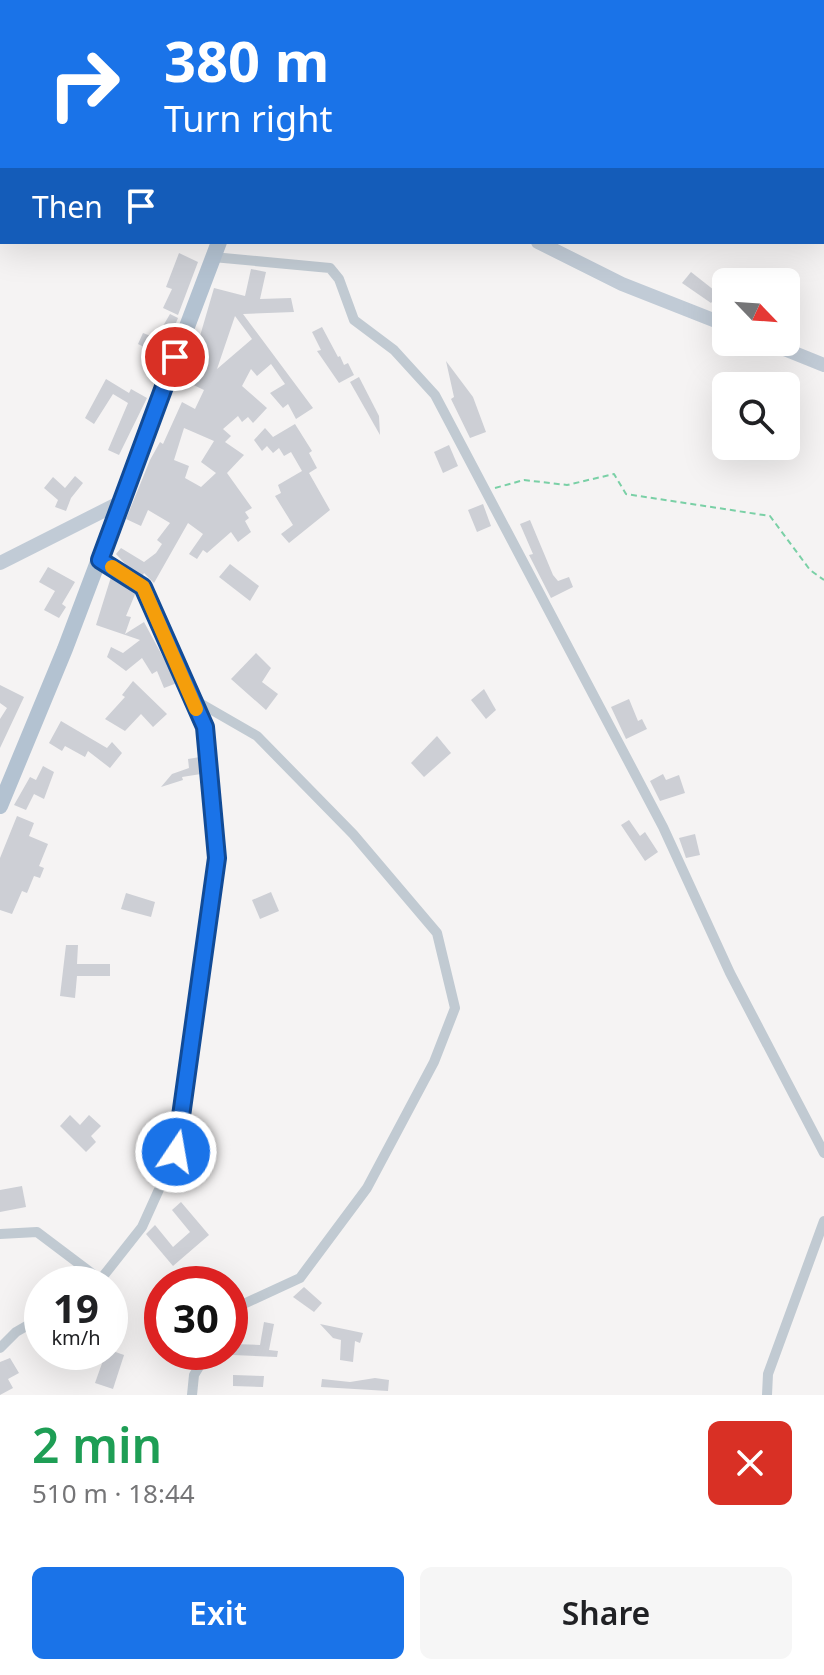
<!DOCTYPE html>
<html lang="en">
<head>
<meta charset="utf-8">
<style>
	:root { --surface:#fff; --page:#f6f6f6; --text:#202124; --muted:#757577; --accent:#1a73e8 }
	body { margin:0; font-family:"Noto Sans",sans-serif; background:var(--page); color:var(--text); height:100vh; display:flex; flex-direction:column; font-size:30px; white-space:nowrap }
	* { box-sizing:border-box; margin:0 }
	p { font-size:26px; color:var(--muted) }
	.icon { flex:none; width:44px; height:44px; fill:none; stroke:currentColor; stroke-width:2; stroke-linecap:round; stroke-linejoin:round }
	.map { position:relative; height:1395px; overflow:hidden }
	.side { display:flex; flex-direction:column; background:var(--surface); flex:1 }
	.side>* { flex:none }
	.top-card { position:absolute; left:0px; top:0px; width:824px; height:244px; box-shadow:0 8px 32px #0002; background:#1a73e8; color:#fff; overflow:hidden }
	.needle { width:52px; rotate:115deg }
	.buttons { position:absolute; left:712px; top:268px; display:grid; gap:16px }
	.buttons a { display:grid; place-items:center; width:88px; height:88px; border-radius:12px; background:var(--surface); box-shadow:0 8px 32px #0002; font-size:40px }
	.speed { position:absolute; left:24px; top:1266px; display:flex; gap:16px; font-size:40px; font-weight:700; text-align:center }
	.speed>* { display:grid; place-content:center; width:104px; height:104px; border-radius:50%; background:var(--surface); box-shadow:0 8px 32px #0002; line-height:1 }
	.speed small { font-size:20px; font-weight:400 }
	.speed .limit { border:12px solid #d22; background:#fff; color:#111 }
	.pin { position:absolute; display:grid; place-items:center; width:68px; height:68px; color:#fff; margin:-34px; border:4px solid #fff; border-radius:50%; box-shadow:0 2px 8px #0007 }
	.me { position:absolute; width:88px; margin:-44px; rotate:12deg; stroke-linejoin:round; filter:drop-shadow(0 0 6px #0008) }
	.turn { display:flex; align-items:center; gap:28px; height:168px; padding:0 32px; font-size:36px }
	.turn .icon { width:104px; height:104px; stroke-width:2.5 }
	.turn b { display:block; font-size:56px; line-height:68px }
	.then { display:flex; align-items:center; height:76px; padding:0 32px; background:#0003; gap:16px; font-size:30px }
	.round { display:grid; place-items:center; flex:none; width:84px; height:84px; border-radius:12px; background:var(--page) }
	.summary { display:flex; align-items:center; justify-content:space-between; height:136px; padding:0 32px }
	h1 { font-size:48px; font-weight:600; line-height:60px; color:#1e9e55 }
	.primary-button { display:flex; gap:16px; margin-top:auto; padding:16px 32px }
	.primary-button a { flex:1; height:92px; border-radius:12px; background:var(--accent); color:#fff; font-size:32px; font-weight:600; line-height:92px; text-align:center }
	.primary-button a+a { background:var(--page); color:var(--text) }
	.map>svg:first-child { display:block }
	.building { fill:#cdcfd5; fill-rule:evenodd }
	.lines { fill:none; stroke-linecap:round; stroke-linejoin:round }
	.path { stroke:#7ad0a6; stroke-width:2; stroke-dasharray:6 4; stroke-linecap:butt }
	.street { stroke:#c1cad2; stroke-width:10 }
	.secondary { stroke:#c1cbd6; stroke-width:14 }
	.primary { stroke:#b3c2d1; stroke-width:16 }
	.route-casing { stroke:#114b97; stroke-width:20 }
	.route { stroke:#1a73e8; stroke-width:14 }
	.slow { stroke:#f59e0b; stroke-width:14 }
</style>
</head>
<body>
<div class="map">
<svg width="824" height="1395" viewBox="0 0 824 1395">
	<rect width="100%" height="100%" fill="#f5f3f3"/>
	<g class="building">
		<path d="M179,253L198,262L178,315L163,308L172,289L166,287Z"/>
		<path d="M251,269L266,272L260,299L291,298L294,312L243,314L313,408L296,419L288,404L283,408L270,393L285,384L271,364L257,376L251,369L242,386L267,408L253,423L248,417L242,422L238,416L223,429L231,436L225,442L244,455L227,473L252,508L245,512L249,518L245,521L251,532L238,542L231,532L207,553L203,550L197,559L189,554L203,534L188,523L154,583L144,573L142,577L130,569L116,554L121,548L144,562L156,553L162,544L157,540L170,523L148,510L141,526L126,519L150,460L160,442L163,444L182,402L195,409L204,390L181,379L200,336L214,288L245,296ZM235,316L252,339L217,369ZM184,428L214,441L201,462L216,473L201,487L185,478L189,466L174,460Z"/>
		<path d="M691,272L719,294L711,303L682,283Z"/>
		<path d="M170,314L178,318L162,356L138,344L143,333L156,338Z"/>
		<path d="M322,327L338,357L340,356L344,365L348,363L354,375L339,383L317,351L321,350L312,332Z"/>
		<path d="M446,361L473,397L486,432L470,438L451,399L454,397Z"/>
		<path d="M359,377L379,416L380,435L350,382Z"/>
		<path d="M106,379L129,393L131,389L147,398L119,455L108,450L128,403L113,394L94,424L85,418Z"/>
		<path d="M295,424L312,451L309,453L317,468L309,473L330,510L289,543L281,534L293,525L275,496L281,493L278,485L302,471L291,452L284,456L279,448L273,453L267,446L262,451L254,440L265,428L273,437Z"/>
		<path d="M449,445L458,466L443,473L434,452Z"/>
		<path d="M75,476L83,483L71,498L66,511L55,507L58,500L44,488L53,477L65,488Z"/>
		<path d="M483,504L491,526L477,532L468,510Z"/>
		<path d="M530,520L553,575L558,581L569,577L573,587L551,598L529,555L533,554L520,524Z"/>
		<path d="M230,564L259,586L250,601L219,577Z"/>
		<path d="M48,567L75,582L62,604L66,607L59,618L44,610L55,591L39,582Z"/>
		<path d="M111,577L136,592L126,616L131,617L125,634L144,622L177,683L164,688L157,671L152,674L142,658L126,671L107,657L111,647L123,653L140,640L96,625Z"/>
		<path d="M256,653L271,668L262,682L278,694L266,710L231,679Z"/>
		<path d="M133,681L167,714L153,727L141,714L125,731L105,719L125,697L122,695Z"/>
		<path d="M0,685L24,697L0,748V719L7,708L0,703Z"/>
		<path d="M484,689L496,710L486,719L471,700Z"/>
		<path d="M629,699L638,721L642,719L647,729L626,739L611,707Z"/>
		<path d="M61,721L107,748L112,742L122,753L110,768L88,751L85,757L65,746L62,751L49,743Z"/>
		<path d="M437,736L451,753L424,777L411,763Z"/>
		<path d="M200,757L201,774L182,777L183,780L161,787L172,774L189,768L188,759Z"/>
		<path d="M43,766L54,772L44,799L34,794L26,810L14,805L30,777L36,780Z"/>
		<path d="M663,774L666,780L679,775L685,793L660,801L650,781Z"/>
		<path d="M17,816L34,823L29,836L48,844L39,866L44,868L40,878L34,876L27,893L22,891L12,914L0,910V858Z"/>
		<path d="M629,820L640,836L645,832L658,852L645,861L621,825Z"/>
		<path d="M695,834L700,855L686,858L679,838Z"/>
		<path d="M271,892L279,911L260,919L252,900Z"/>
		<path d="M126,893L155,902L151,917L121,909Z"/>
		<path d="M66,945H78L77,964H110V976H77L75,998L60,996Z"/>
		<path d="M70,1115L80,1125L89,1115L101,1126L91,1136L96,1142L86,1152L60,1126Z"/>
		<path d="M22,1186L26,1207L0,1212V1190Z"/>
		<path d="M181,1202L209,1235L173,1266L146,1234L155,1225L173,1247L190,1232L172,1210Z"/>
		<path d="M304,1287L322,1303L314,1312L293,1297Z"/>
		<path d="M264,1322L274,1324L269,1350L278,1351L277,1357L232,1355L234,1344L260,1345Z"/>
		<path d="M320,1324L363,1333L360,1343L355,1341L353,1362L340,1360L341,1340L333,1338Z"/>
		<path d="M110,1350L124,1355L113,1389L95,1383L106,1352Z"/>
		<path d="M10,1358L19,1373L8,1379L13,1388L0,1395V1362Z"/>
		<path d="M233,1375L264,1376L263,1387L233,1386Z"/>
		<path d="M375,1378L389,1380L388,1391L321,1387L322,1379L350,1382Z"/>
	</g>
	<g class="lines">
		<path class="path" d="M495,488L524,480L567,485L614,474L626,494L770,516L810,570L824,580"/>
		<g class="street">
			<path d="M213,257L330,268L339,279L354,320L394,350L435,395L663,827L730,973L824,1153"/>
			<path d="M191,698L257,736L353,834L437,933L455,1008L434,1062L367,1188L300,1278L235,1308L230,1316"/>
			<path d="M0,1234L37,1232L102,1281"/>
			<path d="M97,1284L142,1227L176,1152L217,858L205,727L143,587L100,560"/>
			<path d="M0,1348L16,1332L42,1317"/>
			<path d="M192,1395L194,1375L208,1352"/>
			<path d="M767,1395L768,1374L824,1221"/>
		</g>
		<g class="secondary">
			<path d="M282,0V2"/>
			<path d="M538,242L622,284L726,325"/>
			<path d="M767,342L824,365"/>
			<path d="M0,563L121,502"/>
		</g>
		<g class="primary">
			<path d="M341,2L343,0"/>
			<path d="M0,806L65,649L219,242"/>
		</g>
	</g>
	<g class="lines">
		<defs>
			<path id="route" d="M175,357L100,560L143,587L205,727L217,858L176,1152"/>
		</defs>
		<use href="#route" class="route-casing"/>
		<use href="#route" class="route"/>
		<path class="slow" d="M112,567L143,587L196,709"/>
	</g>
</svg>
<div class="buttons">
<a><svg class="needle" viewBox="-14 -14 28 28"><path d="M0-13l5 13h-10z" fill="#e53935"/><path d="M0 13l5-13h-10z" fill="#757577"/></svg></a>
<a><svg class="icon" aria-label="search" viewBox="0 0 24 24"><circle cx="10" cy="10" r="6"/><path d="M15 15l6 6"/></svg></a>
</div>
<div class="speed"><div>19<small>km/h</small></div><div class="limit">30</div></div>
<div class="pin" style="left:175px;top:357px;background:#d93025"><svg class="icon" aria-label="arrive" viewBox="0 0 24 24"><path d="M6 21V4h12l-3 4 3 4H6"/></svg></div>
<svg class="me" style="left:176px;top:1152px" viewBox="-20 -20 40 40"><circle r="17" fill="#1a73e8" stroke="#fff" stroke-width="3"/><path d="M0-11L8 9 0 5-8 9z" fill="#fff"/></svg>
<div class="top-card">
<div class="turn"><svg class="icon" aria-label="right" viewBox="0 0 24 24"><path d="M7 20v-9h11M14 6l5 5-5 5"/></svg><div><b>380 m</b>Turn right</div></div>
<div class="then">Then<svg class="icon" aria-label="arrive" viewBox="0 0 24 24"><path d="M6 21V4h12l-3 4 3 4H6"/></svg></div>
</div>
</div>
<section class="side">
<div class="summary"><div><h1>2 min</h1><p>510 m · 18:44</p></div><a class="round" style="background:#d93025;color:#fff"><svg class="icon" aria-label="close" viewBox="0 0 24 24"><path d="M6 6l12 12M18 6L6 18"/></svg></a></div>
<div class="primary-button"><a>Exit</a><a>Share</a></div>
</section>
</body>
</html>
